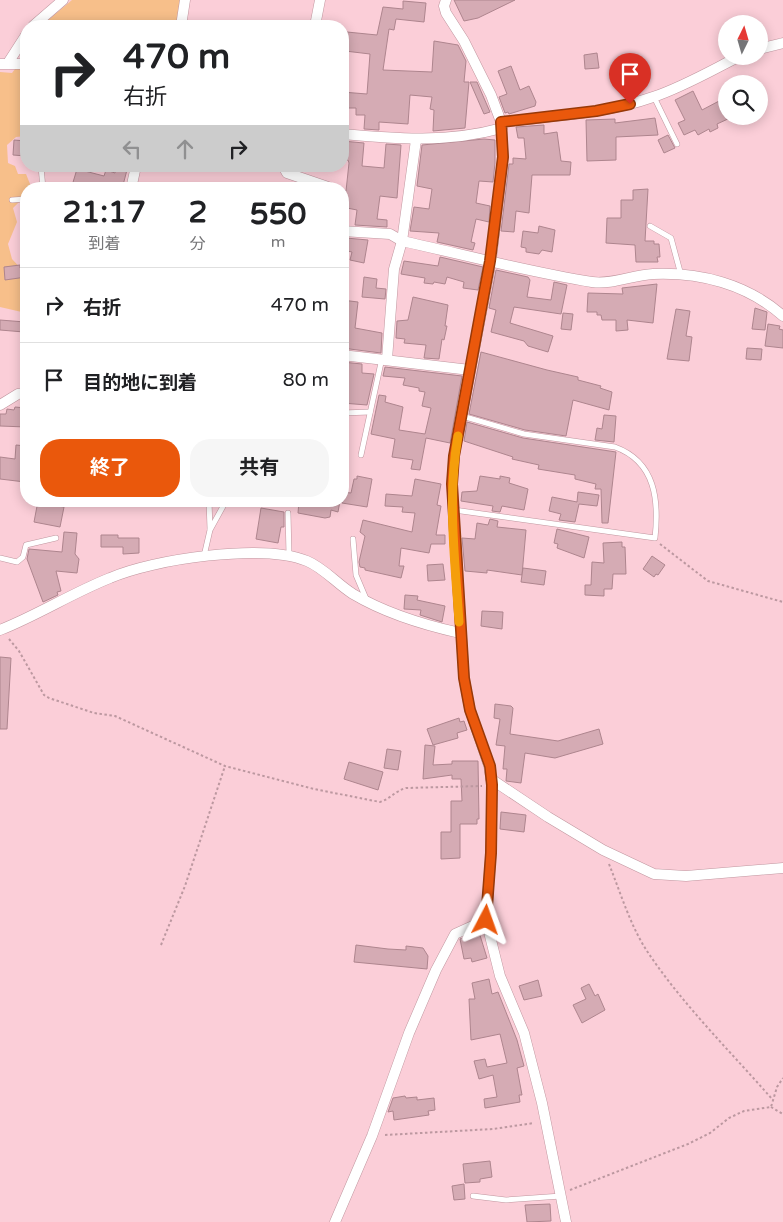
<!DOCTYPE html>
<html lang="ja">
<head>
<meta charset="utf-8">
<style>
	:root { --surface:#fff; --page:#f6f6f6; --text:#202124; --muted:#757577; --line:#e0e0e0; --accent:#ea580c }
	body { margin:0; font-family:"Varela Round","Noto Sans JP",sans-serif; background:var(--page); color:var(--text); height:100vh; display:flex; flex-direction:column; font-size:19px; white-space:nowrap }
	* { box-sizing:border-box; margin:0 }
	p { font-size:16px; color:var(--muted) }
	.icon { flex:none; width:28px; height:28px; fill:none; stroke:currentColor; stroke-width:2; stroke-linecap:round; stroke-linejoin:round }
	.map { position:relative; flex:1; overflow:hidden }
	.side { position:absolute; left:20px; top:182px; width:329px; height:325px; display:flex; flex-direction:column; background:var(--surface); border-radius:20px; box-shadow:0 2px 12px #0003 }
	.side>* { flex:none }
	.hud { position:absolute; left:20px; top:20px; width:329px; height:152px; border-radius:20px; box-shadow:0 2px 12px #0003; background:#fff; color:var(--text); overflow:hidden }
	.needle { width:32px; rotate:5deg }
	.fabs { position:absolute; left:718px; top:15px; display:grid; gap:10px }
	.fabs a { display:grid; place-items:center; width:50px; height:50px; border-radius:50%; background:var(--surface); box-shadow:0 2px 12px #0003; font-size:25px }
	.pin { position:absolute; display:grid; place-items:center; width:42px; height:42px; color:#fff; margin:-51px -21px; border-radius:50% 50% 50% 0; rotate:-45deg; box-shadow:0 0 5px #0007 }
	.pin .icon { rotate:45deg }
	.me { position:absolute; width:55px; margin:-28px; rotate:4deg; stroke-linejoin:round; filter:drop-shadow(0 0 4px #0008) }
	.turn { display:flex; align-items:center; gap:18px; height:105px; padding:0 20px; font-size:22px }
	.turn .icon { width:65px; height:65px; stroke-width:2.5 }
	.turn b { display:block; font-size:35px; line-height:42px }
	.lanes { display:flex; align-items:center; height:48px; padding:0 20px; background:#0003; justify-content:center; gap:25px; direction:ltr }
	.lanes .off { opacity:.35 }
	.eta { display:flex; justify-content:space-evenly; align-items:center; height:85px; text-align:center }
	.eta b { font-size:30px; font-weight:700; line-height:35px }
	.button { display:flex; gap:10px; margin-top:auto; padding:10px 20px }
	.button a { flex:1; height:58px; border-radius:20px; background:var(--accent); color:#fff; font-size:20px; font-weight:700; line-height:58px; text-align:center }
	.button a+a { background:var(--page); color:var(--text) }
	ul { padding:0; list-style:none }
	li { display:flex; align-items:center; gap:15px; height:75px; padding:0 20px; border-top:1px solid var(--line) }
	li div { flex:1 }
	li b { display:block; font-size:19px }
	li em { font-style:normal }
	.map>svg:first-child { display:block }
	.green { fill:#f7bf8a }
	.building { fill:#d5abb4; stroke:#ae858e }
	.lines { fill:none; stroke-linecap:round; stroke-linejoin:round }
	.lane-casing { stroke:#c0969f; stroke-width:6 }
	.street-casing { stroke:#c0969f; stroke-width:11 }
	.path { stroke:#bc98a0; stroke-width:2; stroke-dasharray:2.5 2.5; stroke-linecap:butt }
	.lane { stroke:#fff; stroke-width:5 }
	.street { stroke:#fff; stroke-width:10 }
	.route-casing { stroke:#983908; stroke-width:12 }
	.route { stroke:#ea580c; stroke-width:9 }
	.slow { stroke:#f59e0b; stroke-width:9 }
</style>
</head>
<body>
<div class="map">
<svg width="783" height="1222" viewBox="0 0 783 1222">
	<rect width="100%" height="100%" fill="#fbced8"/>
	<g class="green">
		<path d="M72,0H182L178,26H41Z"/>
		<path d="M26,44V136L16,137L7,145L8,163L15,166L18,174H26L32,189H26V195L13,208L17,222L8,244L12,259L26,274V313L0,307V72L12,73L21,61V51Z"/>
	</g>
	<g class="building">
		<path d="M454,0H515L478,18L464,21Z"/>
		<path d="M403,1L426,3L424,22L396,19L394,30L389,29L383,70L432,72L434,41L458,45L466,61L464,82H469L465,128L433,131L434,110L430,109L432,97L410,95L408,124L379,122V130L364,129L365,115H356V108H342V92L367,94L370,54L345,51L347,32L377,35L383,7L403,9Z"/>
		<path d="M597,53L599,68L585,69L584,55Z"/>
		<path d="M511,66L520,90L529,86L536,102L535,106L509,114L508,112L505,113L499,97L507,94L498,71Z"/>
		<path d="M470,82H477L490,112L484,114Z"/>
		<path d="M693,91L702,110L721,100L726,110V116L730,118L717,124L718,128L710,132L709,129L698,135L695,130L684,135L678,123L685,120L675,100Z"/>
		<path d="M655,118L658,135L616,137V160L587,161L586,120L615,119V123Z"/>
		<path d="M544,125V134L557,132L561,161L571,162L570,175H532L529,213L516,211L514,232L501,231L509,164H513V158L526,159L524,138H518L516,127Z"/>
		<path d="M668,135L675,148L664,153L658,140Z"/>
		<path d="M484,139L495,140V163L493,182L479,181L476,203L490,206L489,222L476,219L471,242L475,243L473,250L437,242L439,233L410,231L414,207L429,209L432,189L417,186L422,145Z"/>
		<path d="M14,140L26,141V156L13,155Z"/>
		<path d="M342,141L364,143L362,166L384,168L386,144L401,145L397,198L380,196L377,219L387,220V227L355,225L357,210L342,207V190L346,191L349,163L348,160H342Z"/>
		<path d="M116,166H128L122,189H71L77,169L104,176L106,170L115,173Z"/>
		<path d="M648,189L645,241H654V244H659L660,257H657L658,262H636L635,245L606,243L607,218H621V200H633V190Z"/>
		<path d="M539,226L555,230L552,252L542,250L539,254L526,252V248L521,247L523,231L538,233Z"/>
		<path d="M346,238L368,240L364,263L350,260L352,252L343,250Z"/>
		<path d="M440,257L483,267L478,290L463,288L464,282L447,277L445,284L434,282L433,284L424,283L425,278L401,274L404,261L438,266Z"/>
		<path d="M20,265V268L26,267V277L5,280L4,267Z"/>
		<path d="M496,270L528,277L530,280L527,297L551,300L554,282L567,285L561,314L514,307L510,323L553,336L548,352L528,346L524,341L491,332L496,310L489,308Z"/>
		<path d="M364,277L377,279L376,288L386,289L385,299L362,297Z"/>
		<path d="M657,284L653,323L627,320L628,330L616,331V320H602L601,315H597V312H587L588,293L623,294L622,288Z"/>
		<path d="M413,297L448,305L445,326H447L444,340L442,339L439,359L424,358L426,345L404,343L405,339L396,338L397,321L408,320Z"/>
		<path d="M342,300L358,302L355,328L382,333L381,353L342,348Z"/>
		<path d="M755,308L767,312L765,330L752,329Z"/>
		<path d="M676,309L690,311L686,336L692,337L689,361L667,359Z"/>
		<path d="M563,313L573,314L571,330L561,329Z"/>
		<path d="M0,320L25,322L24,332L0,330Z"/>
		<path d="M768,324L780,326L779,329L783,330V348L765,346Z"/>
		<path d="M747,348L762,349L761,360L746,359Z"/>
		<path d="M481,352L547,370L578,377V380L601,386L600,388L612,392L609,410L573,400L566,436L525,430L469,414Z"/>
		<path d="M342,362L362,364V373L374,374L367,405L342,403Z"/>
		<path d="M385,367L462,376L450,443L426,438L420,470L411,469L413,460L392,457L395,439L371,434L379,395L386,396L385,402L403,407L399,430L425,434L431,408L422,406L425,392L419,391V388L403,385L405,378L383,376Z"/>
		<path d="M15,407L26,408V427L0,426V414H6L7,409L14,410Z"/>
		<path d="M604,415L616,416L614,442L595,440L597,428L602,429Z"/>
		<path d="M467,422L523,438L616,452L608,523H602L601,489H595L596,484L575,479V475L538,469L539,465L512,459L513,457L464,441Z"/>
		<path d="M16,445L26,446L25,482L0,479V457L15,459Z"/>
		<path d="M357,476L372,479L367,507L342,503V492L351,493L354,479H357Z"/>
		<path d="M480,476L500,479V476L510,478L509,483L528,489L524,510L502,506L500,512L492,511L493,506L461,501L462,492L477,491Z"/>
		<path d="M415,479L441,484L437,505L441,506L436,535H445V544H431L429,553L401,548L399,566H404L401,578L365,570V568L360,567L359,562L365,536L360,532L363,520L412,532L415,513L402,512L403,507L385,506L386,494L412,496Z"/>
		<path d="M578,492L599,495L597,506L579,504L575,522L559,520L561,514L549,511L552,497L577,502Z"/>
		<path d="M38,501H52V505L64,507L60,527L34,522Z"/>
		<path d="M299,501H340L338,512L331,510L330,517L325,518L298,513Z"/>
		<path d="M261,508L284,512V527H281L278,543L256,539Z"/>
		<path d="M490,519L498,521L497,527L526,530L522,575L487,570V573L465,571L462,538L475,539L477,523L488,525Z"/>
		<path d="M557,529L589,537L584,558L557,548L558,544L554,543Z"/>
		<path d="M64,532L77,533L75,554L79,559L77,573L56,571L61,591L57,592L58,595L43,602L27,559L29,549L62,552Z"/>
		<path d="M101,535H118V538H139V553L123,554V547H101Z"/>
		<path d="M622,542V547H625L626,574H613L612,589H604V596L585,595V585H591L592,562L604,563L603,543Z"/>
		<path d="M652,556L665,565L658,575L656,574L654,577L643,569Z"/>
		<path d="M443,564L445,580L428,581L427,565Z"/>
		<path d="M523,568L546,571L544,585L521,582Z"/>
		<path d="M405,595L418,596L417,600L445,606L442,622L420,615L421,610L404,609Z"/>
		<path d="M482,611L503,612L502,629L481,626Z"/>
		<path d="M0,657L11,658L7,729H0Z"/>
		<path d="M495,704L511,706L513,708L510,734L558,741L599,729L603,744L555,758L525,753L521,783L506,781L507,769H503L505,746L496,745L500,719L494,718Z"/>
		<path d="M459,718L460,722L464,721L467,730L457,733L458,738L433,745L427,729Z"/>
		<path d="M425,745L435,746L433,765L452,764V761H478L479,819H477V824H460V858L441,859V832H451V801H462L461,779H452V775L423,779Z"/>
		<path d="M387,749L401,751L398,770L384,768Z"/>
		<path d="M349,762L383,772L378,790L344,779Z"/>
		<path d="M501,812L526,815L524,832L500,829Z"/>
		<path d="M479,932L487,958L472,962L471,958L464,959L460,939Z"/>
		<path d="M356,945L388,949L406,950V946L423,948L428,956L427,969L354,962Z"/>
		<path d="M489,979L492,994L498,992L517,1040L524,1066L517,1068L522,1095H519L520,1102L485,1108L484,1099L497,1097L493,1075L479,1079L474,1061L485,1059L487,1067L507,1063L500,1034L471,1040L469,999H475L472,983Z"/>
		<path d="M538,980L542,996L524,1000L519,986Z"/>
		<path d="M589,984L595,996L598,994L605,1010L582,1023L573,1005L586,999L581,988Z"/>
		<path d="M405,1096L406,1098L417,1097V1100L434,1098L435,1110L428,1111L429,1115L394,1120L393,1111L388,1112L393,1098Z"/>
		<path d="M490,1161L492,1177L480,1179V1182L465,1183L463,1164Z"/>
		<path d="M464,1184L465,1199L454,1200L452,1186Z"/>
		<path d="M550,1204L551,1221L527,1222L525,1205Z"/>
	</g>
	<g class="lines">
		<defs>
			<g id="lane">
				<path d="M654,97L677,144"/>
				<path d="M41,166L43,189"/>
				<path d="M12,200L26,199"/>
				<path d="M650,226L671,238L681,275"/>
				<path d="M342,413L370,412"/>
				<path d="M361,455L382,358"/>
				<path d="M209,501L210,529"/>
				<path d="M454,510L655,538C659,501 656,462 615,447L524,434L462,416"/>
				<path d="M288,513L289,555"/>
				<path d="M353,539L356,575L367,601"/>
				<path d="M204,556L210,530L226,501"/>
				<path d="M0,558L17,562L23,557L26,545L56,538"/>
				<path d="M473,1196L506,1200L561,1196"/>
			</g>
			<g id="street">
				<path d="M446,0L444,6L446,13L464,41L491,95L501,122L503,157L491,261L454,456L452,484L464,678L470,710L489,766L492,785L491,853L486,920L500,976L524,1033L542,1103L566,1222"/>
				<path d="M33,26L63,0"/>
				<path d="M181,26L185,0"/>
				<path d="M315,26L320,0"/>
				<path d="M759,49L783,43"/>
				<path d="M8,63L26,35"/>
				<path d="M0,64H26"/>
				<path d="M501,122C551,116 605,114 653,97C683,87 712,70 740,56"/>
				<path d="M342,134C397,139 448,143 502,128"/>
				<path d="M283,166L287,173L328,187V189"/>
				<path d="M131,189L136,166"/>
				<path d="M342,231L390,234L402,241C465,255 529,272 592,282C612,285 633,275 653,274C700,272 747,284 783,316"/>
				<path d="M342,355L470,370"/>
				<path d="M387,359L394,269L402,241L416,140"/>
				<path d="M0,405L18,394L26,393"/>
				<path d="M0,630C38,615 72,593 110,578C153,559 263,543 307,561C324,568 337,584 353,594C385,613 424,625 460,633"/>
				<path d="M491,779L548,817L603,850L654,874L686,876L783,868"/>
				<path d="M335,1222L372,1136L409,1033L436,970L455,934L486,920"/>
			</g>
		</defs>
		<use href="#lane" class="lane-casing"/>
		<use href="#street" class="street-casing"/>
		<g class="path">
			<path d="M660,544L708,581L783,602"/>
			<path d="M9,639L19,651L44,695L49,698L94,713L115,716L225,766L314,789L380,802C390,799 395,791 406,788L482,786"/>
			<path d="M609,864C621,894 631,928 649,954C684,1006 731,1052 772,1099"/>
			<path d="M161,945L185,886L225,766"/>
			<path d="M771,1107L783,1114"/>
			<path d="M385,1135L493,1129L534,1123"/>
			<path d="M570,1190L688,1144L710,1133L729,1118L744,1111L771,1107L777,1087L783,1078"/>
		</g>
		<use href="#lane" class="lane"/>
		<use href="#street" class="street"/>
	</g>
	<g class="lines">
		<defs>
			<path id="route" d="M486,920L491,853L492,785L490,766L470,710L464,678L452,484L454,456L490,261L503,157L501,122L596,111L630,104"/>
		</defs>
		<use href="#route" class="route-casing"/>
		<use href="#route" class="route"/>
		<path class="slow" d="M458,436C447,498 455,560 459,622"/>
	</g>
</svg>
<div class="fabs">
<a><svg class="needle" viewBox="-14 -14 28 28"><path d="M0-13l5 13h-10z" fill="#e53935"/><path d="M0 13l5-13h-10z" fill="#757577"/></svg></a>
<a><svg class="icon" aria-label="search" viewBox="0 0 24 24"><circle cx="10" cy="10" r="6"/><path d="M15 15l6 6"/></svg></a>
</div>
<div class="pin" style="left:630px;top:104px;background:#d93025"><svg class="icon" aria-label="arrive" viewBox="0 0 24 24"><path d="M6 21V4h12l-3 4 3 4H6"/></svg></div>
<svg class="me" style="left:486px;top:920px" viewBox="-20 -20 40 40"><path d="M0-17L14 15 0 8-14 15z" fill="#ea580c" stroke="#fff" stroke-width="4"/></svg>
<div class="hud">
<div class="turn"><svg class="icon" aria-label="right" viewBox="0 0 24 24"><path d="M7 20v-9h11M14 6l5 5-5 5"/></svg><div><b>470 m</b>右折</div></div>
<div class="lanes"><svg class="icon off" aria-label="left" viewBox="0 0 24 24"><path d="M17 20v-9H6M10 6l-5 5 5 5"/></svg><svg class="icon off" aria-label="ahead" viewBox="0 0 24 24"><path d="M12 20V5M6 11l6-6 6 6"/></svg><svg class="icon" aria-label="right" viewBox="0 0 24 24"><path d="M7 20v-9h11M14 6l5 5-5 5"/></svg></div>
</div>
<section class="side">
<div class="eta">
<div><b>21:17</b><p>到着</p></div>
<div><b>2</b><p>分</p></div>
<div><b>550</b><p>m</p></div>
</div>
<ul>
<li><svg class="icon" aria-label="right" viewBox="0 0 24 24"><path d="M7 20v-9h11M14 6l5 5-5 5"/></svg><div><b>右折</b></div><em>470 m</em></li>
<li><svg class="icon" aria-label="arrive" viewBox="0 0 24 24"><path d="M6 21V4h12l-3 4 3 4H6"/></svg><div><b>目的地に到着</b></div><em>80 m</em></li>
</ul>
<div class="button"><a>終了</a><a>共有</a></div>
</section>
</div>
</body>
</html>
